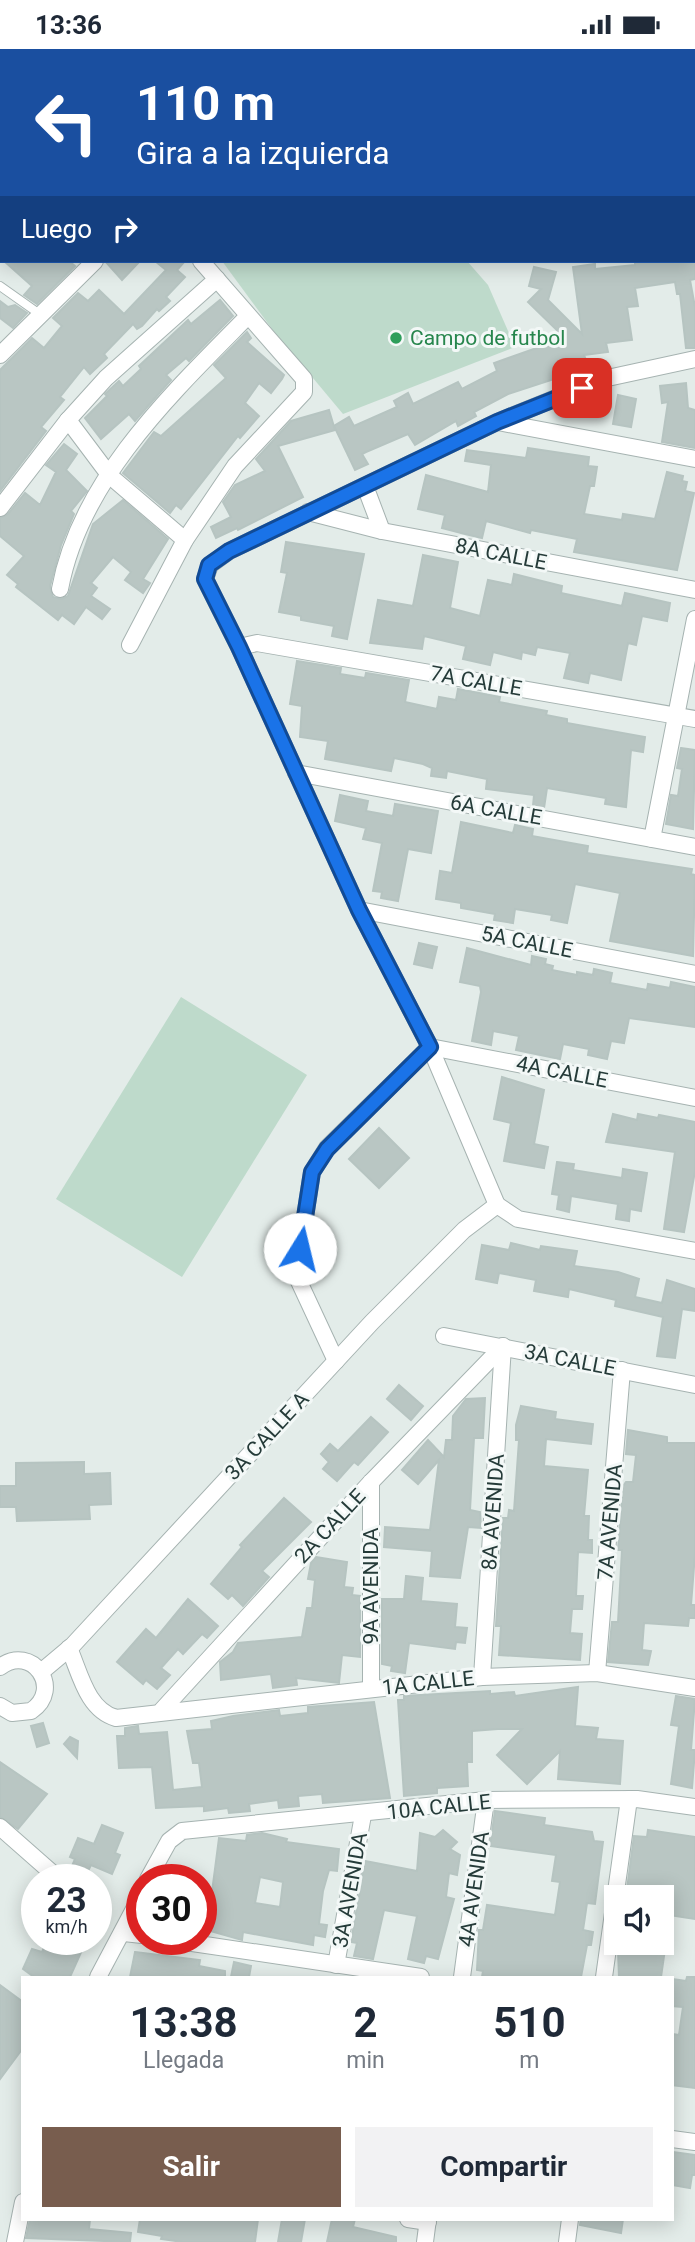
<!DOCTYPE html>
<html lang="es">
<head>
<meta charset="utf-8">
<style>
	:root { --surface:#fff; --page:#f2f2f3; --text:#1f2937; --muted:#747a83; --accent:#785d4e }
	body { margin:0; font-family:Roboto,sans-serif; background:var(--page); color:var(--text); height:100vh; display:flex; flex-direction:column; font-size:26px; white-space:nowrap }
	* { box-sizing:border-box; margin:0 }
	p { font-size:23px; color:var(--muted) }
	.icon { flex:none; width:38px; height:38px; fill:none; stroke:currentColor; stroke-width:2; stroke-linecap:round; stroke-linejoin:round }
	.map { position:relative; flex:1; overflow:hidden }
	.sheet { position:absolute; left:21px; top:1927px; width:653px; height:245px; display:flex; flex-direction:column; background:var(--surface); border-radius:0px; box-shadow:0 4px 18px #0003 }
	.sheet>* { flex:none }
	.hud { position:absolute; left:0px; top:0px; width:696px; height:214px; box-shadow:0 4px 18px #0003; background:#1a4fa0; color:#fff; overflow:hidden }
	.buttons { position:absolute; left:604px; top:1836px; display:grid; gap:14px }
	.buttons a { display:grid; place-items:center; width:70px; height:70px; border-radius:0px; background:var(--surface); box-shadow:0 4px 18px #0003; font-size:35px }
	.speed { position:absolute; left:21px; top:1815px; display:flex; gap:14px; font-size:35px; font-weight:700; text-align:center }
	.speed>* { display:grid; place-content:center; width:91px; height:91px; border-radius:50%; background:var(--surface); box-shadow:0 4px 18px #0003; line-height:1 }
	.speed small { font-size:18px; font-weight:400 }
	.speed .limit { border:10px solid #d22; background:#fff; color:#111 }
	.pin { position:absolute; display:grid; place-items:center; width:60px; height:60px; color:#fff; margin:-30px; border-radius:14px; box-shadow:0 4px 10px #0006 }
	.me { position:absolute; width:77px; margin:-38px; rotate:9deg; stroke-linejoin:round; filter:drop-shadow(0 0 5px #0008) }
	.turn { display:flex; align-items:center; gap:24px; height:147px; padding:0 21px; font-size:32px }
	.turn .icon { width:91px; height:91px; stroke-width:2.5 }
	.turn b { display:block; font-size:49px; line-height:60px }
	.then { display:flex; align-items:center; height:66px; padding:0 21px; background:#0003; gap:14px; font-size:26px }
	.eta { display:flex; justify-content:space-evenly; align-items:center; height:119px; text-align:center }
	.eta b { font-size:42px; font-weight:700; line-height:49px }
	.primary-button { display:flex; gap:14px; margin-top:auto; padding:14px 21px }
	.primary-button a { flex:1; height:80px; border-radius:0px; background:var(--accent); color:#fff; font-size:28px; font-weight:700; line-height:80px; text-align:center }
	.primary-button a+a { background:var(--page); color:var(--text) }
	.status { display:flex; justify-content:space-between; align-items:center; height:49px; padding:0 35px; background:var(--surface); direction:ltr }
	.status svg { height:19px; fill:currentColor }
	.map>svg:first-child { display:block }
	.green { fill:#bedacb }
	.building { fill:#b9c6c3; stroke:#b6c4c1; stroke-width:2; fill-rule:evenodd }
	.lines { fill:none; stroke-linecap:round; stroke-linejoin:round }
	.lane-casing { stroke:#a6b3b1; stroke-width:10 }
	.street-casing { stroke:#a6b3b1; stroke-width:18 }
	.lane { stroke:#fff; stroke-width:8 }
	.street { stroke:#fff; stroke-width:16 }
	.route-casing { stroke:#114b97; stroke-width:18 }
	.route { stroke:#1a73e8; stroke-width:12 }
	.leisure-dot { fill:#2e9e5b; stroke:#f3f8f7; stroke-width:2.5 }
	.labels { text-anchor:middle; stroke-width:6; stroke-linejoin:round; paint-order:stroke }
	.leisure-label { font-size:21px; fill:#27864d; stroke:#f3f8f7; text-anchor:start }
	.street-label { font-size:21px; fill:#253b39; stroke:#f3f8f7 }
</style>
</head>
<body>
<div class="status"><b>13:36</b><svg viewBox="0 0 49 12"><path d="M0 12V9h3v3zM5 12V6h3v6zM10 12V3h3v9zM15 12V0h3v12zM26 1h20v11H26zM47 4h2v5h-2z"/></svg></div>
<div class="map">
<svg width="695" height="2193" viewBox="0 0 695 2193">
	<rect width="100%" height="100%" fill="#e3ece9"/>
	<g class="green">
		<path d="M222,212H467L488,236L515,298L343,365L272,280Z"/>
		<path d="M181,948L307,1026L182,1228L56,1150Z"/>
	</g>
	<g class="building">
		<path d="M4,212H69L75,217L37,255L24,246L32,237Z"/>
		<path d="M105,212H140L122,231Z"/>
		<path d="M155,212H185L177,221L185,228L166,248L170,252L159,262L157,260L142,277L137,280L133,275L104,305L107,309L90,325L84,318L60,348L64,351L41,378L46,382L0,442V321L32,289L44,299L62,277L53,269L78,244L88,252L99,241L124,265L166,221Z"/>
		<path d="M635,212H695V230L690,231L695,258V299H686L680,245H677L675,233L635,239L638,257L627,258L632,291L606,294L608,303L584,306L586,311L564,319L566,326L508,345L474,363L476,367L458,377L456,372L415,396L408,385L366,403L362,405L368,415L355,421L334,377L349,368L354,377L397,358L394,352L408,344L413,355L458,333L462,340L497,322L494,314L565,289L528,253L541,240L529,237L534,218L556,223L548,251L582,285L573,218L595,215V220L635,216Z"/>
		<path d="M220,251L233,267L189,312L186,309L166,326L171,331L135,372L129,365L101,390L85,369L107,347L105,345L119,332L123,337L141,320L139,317L188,271L191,275Z"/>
		<path d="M0,252L8,258L15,256L27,264L13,279L0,269Z"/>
		<path d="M247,283L251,289L247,293L284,326L282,330L271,344L259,334L245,354L259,367L240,389L238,387L181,460L176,456L170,464L123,424L154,383L161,387L226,329L214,316Z"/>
		<path d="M686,334L688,359L695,361V399L662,393L668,353L662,354L660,337Z"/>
		<path d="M618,346L636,350L631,378L613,375Z"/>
		<path d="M329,361L335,381L278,397L303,448L238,481L237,479L216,489L211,478L231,468L223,453L235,436L265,422L256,410L291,372Z"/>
		<path d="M64,395L77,405L66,421L87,442L71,462L74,465L61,496L50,537L53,548L62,550L68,547L93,475L123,451L168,490L143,530L150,534L143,544L125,531L131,523L113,508L91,534L97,539L91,547L110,560L102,570L86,558L74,575L62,566L58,571L16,538L18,535L7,526L24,507L0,487V469L8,465L25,444L40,456L56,423L46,416Z"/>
		<path d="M528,399L589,408L588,417L597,418L594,437H590L584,465L622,471L623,465L655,470L667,423L683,427L682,432L687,433L685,442L694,444L677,521L574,503L577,490L531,481L530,484L486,472L482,489L465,485L442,479L445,466L418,460L426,426L488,443L491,416L465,412L467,401L526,409Z"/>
		<path d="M286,493L364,505L347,590L332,587L334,577L301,571V567L279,563L287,524L281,523Z"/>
		<path d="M423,506L458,513L450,559L480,567L488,531L512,536L514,525L562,537L561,544L622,557L625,544L670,554L667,572L642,567L636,596L628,594L621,631L590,624L588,634L564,629L570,604L537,598L535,606L522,603L521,610L493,603L490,616L463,610L466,597L424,587L422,600L370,594L378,551L413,557Z"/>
		<path d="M297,612L341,619L340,625L365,629L366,624L409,631L405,653L437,660L439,648L456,651L458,640L500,648L499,653L547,662L546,666L567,670V674L645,688L643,703L631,701L626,758L605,755L606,749L547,739L544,759L533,757L534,746L486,740L487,730L447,722L446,729L431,727L432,719L423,715L394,709L391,722L325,710L328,692L300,688L302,657L290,655Z"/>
		<path d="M681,699L695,701L693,780L666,775L671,746L678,747L682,720L677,719Z"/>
		<path d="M340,746L368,752L366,762L393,767L395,755L438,762L431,804L408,800L398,852L381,849L382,843L373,842L382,794L363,790L366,779L335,772Z"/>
		<path d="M461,773L513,784L515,776L533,780L532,787L588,797L587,804L692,820L691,825L695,826L693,907L610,892L620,844L575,835L567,874L551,871L552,866L515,860L513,874L494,871L495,865L461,859V854L436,850L440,822L452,824Z"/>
		<path d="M419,894L437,898L432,919L414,915Z"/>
		<path d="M467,899L531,916L532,907L546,910L545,915L553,917L552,921L577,926V923L593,926L594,920L612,924L610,934L647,941L648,935L670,939L671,933L695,938V978L629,969L624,994L611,992L607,1010L588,1006L589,1000L563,995L560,1010L516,1001L519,987L493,982L491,996L472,992L481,943L480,937L460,933Z"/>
		<path d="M502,1028L544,1041L534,1095L548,1098L544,1119L504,1112L511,1074L494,1070Z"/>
		<path d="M613,1065L637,1071L638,1065L658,1069L659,1066L695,1073V1122L684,1183L664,1180L675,1103L606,1093Z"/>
		<path d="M379,1079L409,1109L379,1139L349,1110Z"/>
		<path d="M557,1113L574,1115L573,1121L622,1129L623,1120L647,1124L641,1162L630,1160L629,1172L616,1170L618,1155L571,1147L569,1163L557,1160L559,1146L552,1145Z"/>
		<path d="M511,1194L540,1201L541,1197L577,1202L574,1217L618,1223L639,1230L635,1248L662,1254L667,1231L695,1240V1262L682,1260L675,1309L657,1307L663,1268L615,1257L616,1251L569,1240L568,1248L534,1242L536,1231L499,1224L497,1234L476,1230L482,1196L509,1201Z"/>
		<path d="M399,1336L423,1357L411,1371L387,1350Z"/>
		<path d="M485,1349L483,1389H474L470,1461L480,1463L481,1479L468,1478L460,1529L430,1527L432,1502L384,1498L385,1478L430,1481L439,1411L418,1435L402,1421L428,1391L444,1408L446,1391H452L453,1367L466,1350Z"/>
		<path d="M521,1357L556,1363L555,1370L593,1375L591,1395L546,1390L544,1417L588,1421L584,1467H589L588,1491H592V1504L578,1503L576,1547H583L582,1560H572L570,1584L582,1585L580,1611L499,1606L501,1577H496L503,1469H508L509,1461L514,1462L519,1391H516V1376Z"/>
		<path d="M371,1368L388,1383L358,1416L354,1413L337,1432L323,1420L329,1413L321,1405L330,1395L338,1402Z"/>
		<path d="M628,1381L667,1388V1394H695V1505L691,1556H695V1569H689L688,1577L644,1574L642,1601L651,1602L648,1616L608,1613L612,1573H618L622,1501H618L623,1437L626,1433H633L636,1406L626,1405Z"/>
		<path d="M84,1413V1425L110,1424L111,1455L89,1456L90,1470L17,1472L16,1458H0V1437H16V1414Z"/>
		<path d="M284,1449L311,1473L262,1522L269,1528L243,1557L232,1546L228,1550L211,1535L242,1498L240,1496Z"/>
		<path d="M316,1508L347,1513L344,1538L353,1539L352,1546L360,1547V1608L342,1606L339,1634L296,1629L297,1636L273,1639L271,1625L221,1631L220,1613L233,1603L238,1594L302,1588L307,1559H312L315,1531L308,1530L311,1514Z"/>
		<path d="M406,1527L423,1529L421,1552L457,1555L455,1578L467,1579L465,1594L456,1593L455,1600L409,1594L405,1624L391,1622L392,1617L382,1615V1550H404Z"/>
		<path d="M188,1550L218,1577L207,1589L202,1585L183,1605L178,1600L161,1619L170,1626L157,1640L146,1631L143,1635L117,1613L146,1580L156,1589Z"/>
		<path d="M578,1638L575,1677L598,1679L596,1690L623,1692L620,1735L558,1730L560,1702L527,1735L497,1706L522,1680H498L472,1682V1713H467L468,1737L437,1739V1744L404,1747L398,1651H404V1647L490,1642V1645L514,1643L515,1647Z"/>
		<path d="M676,1647L695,1650L691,1701H695L692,1739L671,1735L679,1677L671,1676Z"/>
		<path d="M374,1653L390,1749L323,1754L322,1745L298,1747L299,1757L279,1759L278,1751L249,1755L250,1762L229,1764L228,1759L204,1762V1757L156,1759L152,1718L119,1719L117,1687H125V1679L138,1677L139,1685L167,1683L173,1741L202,1738L199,1714H193L187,1682L212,1680L211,1672L233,1667L279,1661L280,1667L308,1664V1658Z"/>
		<path d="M43,1674L49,1694L37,1698L31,1677Z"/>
		<path d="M70,1688L78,1692L77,1709L64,1695Z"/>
		<path d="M0,1713L47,1745L18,1780L0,1768Z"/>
		<path d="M495,1762L545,1769L544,1776L592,1783L594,1792L603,1793L595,1855L587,1854L583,1881L593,1883L591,1896H587L581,1928H482L483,1922L477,1921L479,1881H483L487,1856L555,1866L560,1833L552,1832L556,1806L490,1797Z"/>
		<path d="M102,1776L123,1784L115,1804L120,1806L112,1825L91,1816L87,1824L72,1817L75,1810L70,1808L78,1789L94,1795Z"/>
		<path d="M443,1781L457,1793L450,1800L460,1806L457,1826L449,1824L446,1848L454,1850L438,1910L426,1907L424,1914L408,1910L417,1867L384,1861L373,1910L354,1907L357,1894L351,1893L365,1812L417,1822L420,1784L435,1788Z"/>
		<path d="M648,1781L695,1788V1870L662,1865V1848H626L634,1787L647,1788Z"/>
		<path d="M262,1784L287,1790L286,1793L339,1800L337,1822L329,1821L323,1842L319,1875L327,1876L325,1888L314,1886L313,1896L243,1883L242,1891L207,1881L209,1869L201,1867V1840L212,1843L219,1789L246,1792L247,1786ZM260,1828L283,1833L280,1858L255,1854Z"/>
		<path d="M48,1890H87L70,1928H34L23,1920L32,1900L42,1903Z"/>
		<path d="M629,1895L665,1900L661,1928H619L618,1902L628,1903Z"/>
		<path d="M135,1903L200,1911L199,1917L225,1922V1928H130Z"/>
		<path d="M234,1913L251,1917L249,1928H231Z"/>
		<path d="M687,1928H695V2039L672,2036V1985L679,1986L683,1958L672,1957V1930L686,1932Z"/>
		<path d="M0,1936L23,1953V1999L0,2030Z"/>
		<path d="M673,2103L695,2106V2126H692L690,2139L672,2136Z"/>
		<path d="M30,2170H90L89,2180L131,2184L130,2193L26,2189Z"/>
		<path d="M140,2170H258L255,2193H183L161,2190L162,2187L138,2183Z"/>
		<path d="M282,2170H305L301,2193H278Z"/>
		<path d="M332,2170H355L353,2178L396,2188V2193H327Z"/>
		<path d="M581,2170H623L621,2184L580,2176Z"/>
	</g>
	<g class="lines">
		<defs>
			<g id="lane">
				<path d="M481,0L482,2"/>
				<path d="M608,0L610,2"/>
				<path d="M695,93V94"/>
				<path d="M0,237L41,266"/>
			</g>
			<g id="street">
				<path d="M279,0L281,2"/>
				<path d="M356,0L357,2"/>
				<path d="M75,2L77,0"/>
				<path d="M197,2L199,0"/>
				<path d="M453,2L455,0"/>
				<path d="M0,14L2,16"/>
				<path d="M0,72L2,70"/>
				<path d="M0,191L2,189"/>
				<path d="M0,306L95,212"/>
				<path d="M68,371L110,427L185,491"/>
				<path d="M498,373L695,410"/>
				<path d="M365,437L382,482"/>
				<path d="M0,459L68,371L106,329L217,230"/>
				<path d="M308,463L382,482L695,541"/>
				<path d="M60,540C80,431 172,344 247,268"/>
				<path d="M130,596L185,491L235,417L304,343V330L201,212"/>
				<path d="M239,598L257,594L695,670"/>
				<path d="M296,724L695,798"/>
				<path d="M652,790L695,570"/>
				<path d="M359,861L695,925"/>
				<path d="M497,1156L430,998L359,861L239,598L205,530L210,516L229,502L497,373L603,330L695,310"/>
				<path d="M497,1156L518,1170L695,1202"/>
				<path d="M444,1287L695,1336"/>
				<path d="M336,1312L296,1226L312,1123L327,1099L430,998L695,1049"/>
				<path d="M371,1433V1640"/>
				<path d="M69,1599C80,1624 87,1661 116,1669L482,1628L597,1624L695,1639"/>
				<path d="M0,1618C32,1594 64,1640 31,1662L12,1664L0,1657"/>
				<path d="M41,1623L72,1597L372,1273L464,1181L497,1156"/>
				<path d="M597,1624L622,1321"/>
				<path d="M482,1628L503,1297"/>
				<path d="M162,1661L371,1433L503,1297"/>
				<path d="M0,1778L59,1830"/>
				<path d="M148,1830L169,1792L182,1782L486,1751L637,1750L695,1758"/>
				<path d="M124,1884L142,1886"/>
				<path d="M165,1890L421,1928"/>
				<path d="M336,1916L363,1766"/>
				<path d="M98,1928L142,1845"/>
				<path d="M462,1928L486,1751"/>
				<path d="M604,1928L629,1750"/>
				<path d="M672,2090L695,2093"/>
				<path d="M408,2170L428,2173"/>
				<path d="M15,2193L23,2153"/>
				<path d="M425,2193L428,2170"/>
				<path d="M567,2193L570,2170"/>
			</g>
		</defs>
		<use href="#lane" class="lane-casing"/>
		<use href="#street" class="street-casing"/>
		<use href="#lane" class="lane"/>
		<use href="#street" class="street"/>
	</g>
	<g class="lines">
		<defs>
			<path id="route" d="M300,1200L312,1123L327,1100L430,998L359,861L239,598L205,530L209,516L229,502L497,373L582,339"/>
		</defs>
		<use href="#route" class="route-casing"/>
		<use href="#route" class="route"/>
	</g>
	<circle class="leisure-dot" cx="396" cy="289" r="7"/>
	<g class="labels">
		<g class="leisure-label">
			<text x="410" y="296">Campo de futbol</text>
		</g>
		<g class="street-label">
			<text transform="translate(501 505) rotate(11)" y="7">8A CALLE</text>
			<text transform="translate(476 632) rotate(10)" y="7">7A CALLE</text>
			<text transform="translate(496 761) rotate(10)" y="7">6A CALLE</text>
			<text transform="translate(527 893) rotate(11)" y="7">5A CALLE</text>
			<text transform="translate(562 1023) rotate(11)" y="7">4A CALLE</text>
			<text transform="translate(570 1311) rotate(11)" y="7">3A CALLE</text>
			<text transform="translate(267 1387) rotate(-47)" y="7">3A CALLE A</text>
			<text transform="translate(493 1463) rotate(-86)" y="7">8A AVENIDA</text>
			<text transform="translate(610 1473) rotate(-85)" y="7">7A AVENIDA</text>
			<text transform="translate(330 1477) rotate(-47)" y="7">2A CALLE</text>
			<text transform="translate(371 1537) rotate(-90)" y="7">9A AVENIDA</text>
			<text transform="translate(428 1634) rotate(-6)" y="7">1A CALLE</text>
			<text transform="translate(439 1758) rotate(-6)" y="7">10A CALLE</text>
			<text transform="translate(474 1840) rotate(-82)" y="7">4A AVENIDA</text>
			<text transform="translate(350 1841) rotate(-80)" y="7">3A AVENIDA</text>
		</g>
	</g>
</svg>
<div class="buttons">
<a><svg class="icon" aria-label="sound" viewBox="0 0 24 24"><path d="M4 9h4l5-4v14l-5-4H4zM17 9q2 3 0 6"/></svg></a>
</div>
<div class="speed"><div>23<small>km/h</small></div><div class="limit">30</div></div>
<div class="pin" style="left:582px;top:339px;background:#d93025"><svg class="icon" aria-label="arrive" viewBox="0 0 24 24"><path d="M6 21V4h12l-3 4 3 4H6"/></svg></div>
<svg class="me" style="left:300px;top:1200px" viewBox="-20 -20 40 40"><circle r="19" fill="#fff"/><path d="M0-13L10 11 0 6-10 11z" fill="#1a73e8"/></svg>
<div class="hud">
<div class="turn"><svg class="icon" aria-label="left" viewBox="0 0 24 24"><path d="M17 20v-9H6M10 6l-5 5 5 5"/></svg><div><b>110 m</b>Gira a la izquierda</div></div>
<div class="then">Luego<svg class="icon" aria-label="right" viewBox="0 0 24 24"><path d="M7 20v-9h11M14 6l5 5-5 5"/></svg></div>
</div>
<section class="sheet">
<div class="eta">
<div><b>13:38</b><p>Llegada</p></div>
<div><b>2</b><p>min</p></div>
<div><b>510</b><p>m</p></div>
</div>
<div class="primary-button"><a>Salir</a><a>Compartir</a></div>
</section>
</div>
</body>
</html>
